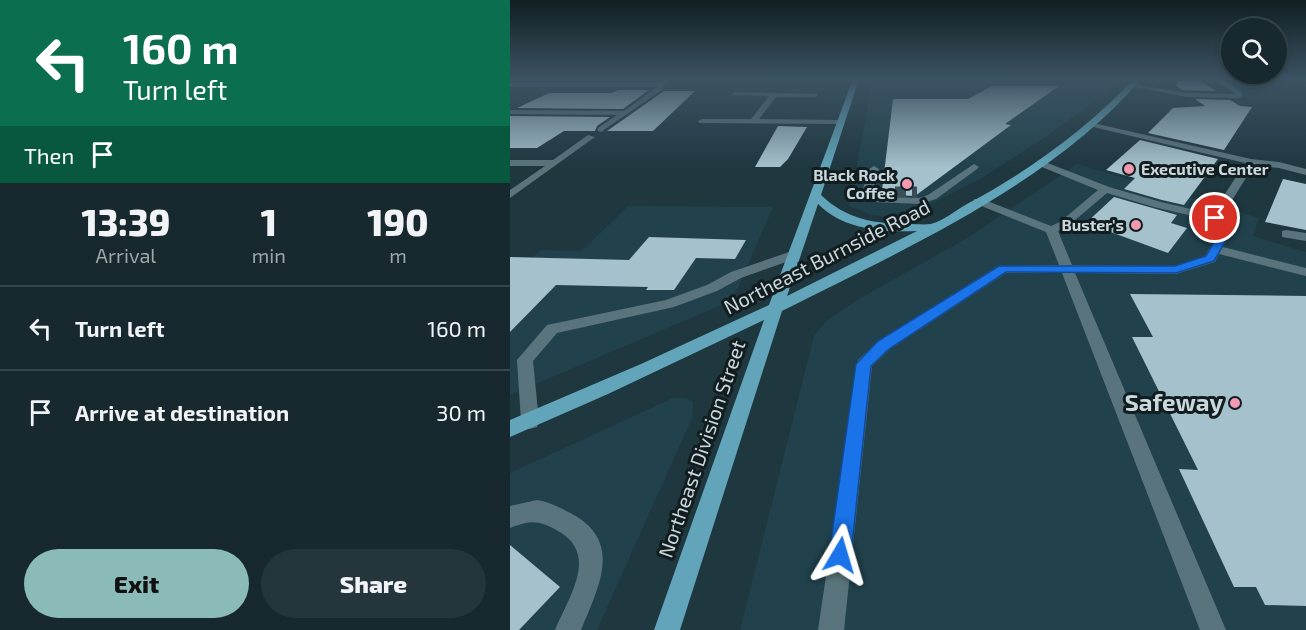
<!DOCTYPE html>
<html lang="en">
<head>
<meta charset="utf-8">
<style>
	:root { --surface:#17292f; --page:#24353b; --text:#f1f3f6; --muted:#9ea6aa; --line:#36454b; --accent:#8bbbb9 }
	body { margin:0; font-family:"Exo 2",sans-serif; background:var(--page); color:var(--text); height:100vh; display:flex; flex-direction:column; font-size:22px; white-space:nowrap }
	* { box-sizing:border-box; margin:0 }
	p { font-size:20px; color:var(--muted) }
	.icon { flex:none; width:33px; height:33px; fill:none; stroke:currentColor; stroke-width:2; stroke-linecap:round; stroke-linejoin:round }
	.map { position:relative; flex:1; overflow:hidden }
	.sheet { display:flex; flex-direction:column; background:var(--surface); width:510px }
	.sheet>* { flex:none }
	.guide { background:#0b6e4f; color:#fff; overflow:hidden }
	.fabs { position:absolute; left:711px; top:18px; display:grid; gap:12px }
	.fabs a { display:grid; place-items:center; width:66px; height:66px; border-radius:50%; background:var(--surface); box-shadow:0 3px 9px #0003,0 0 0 2px var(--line); font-size:30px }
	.pin { position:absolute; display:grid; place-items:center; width:51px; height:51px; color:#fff; margin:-26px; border:3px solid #fff; border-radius:50%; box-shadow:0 2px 6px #0007 }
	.me { position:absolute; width:66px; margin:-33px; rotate:7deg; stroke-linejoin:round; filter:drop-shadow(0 0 4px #0008) }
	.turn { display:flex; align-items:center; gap:21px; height:126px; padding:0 24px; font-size:27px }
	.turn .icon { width:78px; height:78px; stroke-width:2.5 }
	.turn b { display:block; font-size:42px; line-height:51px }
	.then { display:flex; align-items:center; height:57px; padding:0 24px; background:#0003; gap:12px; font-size:22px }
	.eta { display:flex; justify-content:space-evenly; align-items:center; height:102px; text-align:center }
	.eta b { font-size:36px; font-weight:800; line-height:42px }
	.primary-button { display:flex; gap:12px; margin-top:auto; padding:12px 24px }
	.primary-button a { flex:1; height:69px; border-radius:36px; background:var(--accent); color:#111; font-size:24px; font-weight:800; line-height:69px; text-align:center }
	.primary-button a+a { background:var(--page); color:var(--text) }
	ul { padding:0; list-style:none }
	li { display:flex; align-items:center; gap:18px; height:84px; padding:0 24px; border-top:2px solid var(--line) }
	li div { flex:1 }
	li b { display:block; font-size:22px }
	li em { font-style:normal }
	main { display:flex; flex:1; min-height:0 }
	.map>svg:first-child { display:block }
	.built { fill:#21424d }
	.building { fill:#a5c1cb }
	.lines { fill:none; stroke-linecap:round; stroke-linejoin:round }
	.minor-tunnel { stroke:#394f57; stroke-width:11; stroke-dasharray:11 6; stroke-linecap:butt }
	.minor { fill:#5a747d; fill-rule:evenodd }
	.major { fill:#62a5bb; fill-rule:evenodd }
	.route { fill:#1a73e8; stroke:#114b97; stroke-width:1.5 }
	.poi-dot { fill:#f19ab2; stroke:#121d20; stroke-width:2 }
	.labels { text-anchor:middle; stroke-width:6; stroke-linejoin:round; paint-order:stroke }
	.far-poi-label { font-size:16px; font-weight:bold; fill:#cad8dd; stroke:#121d20; text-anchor:end }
	.street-label { font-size:20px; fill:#cad8dd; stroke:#121d20 }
	.near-poi-label { font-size:24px; font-weight:bold; fill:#cad8dd; stroke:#121d20; text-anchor:end }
</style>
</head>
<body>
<main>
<section class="sheet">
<div class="guide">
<div class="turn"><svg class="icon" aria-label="left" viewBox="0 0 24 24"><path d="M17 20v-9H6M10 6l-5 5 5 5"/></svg><div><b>160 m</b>Turn left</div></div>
<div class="then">Then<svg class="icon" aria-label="arrive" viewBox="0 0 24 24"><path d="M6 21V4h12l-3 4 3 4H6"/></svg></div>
</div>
<div class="eta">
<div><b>13:39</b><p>Arrival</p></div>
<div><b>1</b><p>min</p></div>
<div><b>190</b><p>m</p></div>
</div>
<ul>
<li><svg class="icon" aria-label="left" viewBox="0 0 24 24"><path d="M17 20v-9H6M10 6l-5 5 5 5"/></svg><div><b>Turn left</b></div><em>160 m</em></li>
<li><svg class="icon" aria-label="arrive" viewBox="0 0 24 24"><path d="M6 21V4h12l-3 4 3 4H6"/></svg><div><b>Arrive at destination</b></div><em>30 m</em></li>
</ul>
<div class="primary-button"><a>Exit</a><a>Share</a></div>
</section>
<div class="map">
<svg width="796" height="630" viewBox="0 0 796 630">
	<rect width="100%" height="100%" fill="#1f373f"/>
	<g class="built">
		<path d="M363,79H608L597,93L531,140L472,178L413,208L386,217L362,215L339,206Z"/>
		<path d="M567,164L749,218L743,236L796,252V630H230L304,336L317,320L349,299L459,237Z"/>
		<path d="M118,206L263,207L226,292L216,303L0,395V269H9L31,250L72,251Z"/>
		<path d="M163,398H175L183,402L182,418L87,630H0V473Z"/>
	</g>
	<g class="building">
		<path d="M670,79H687L706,91L672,90L666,86Z"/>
		<path d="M482,86H549L495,124L501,125L405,196L384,195L385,190H372L383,99H458Z"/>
		<path d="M108,90H139L113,109L7,108L39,93H102Z"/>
		<path d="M154,91H185L143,131H97Z"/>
		<path d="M685,99L720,100L730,106L742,107L714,150L638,133L663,108L695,106Z"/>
		<path d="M0,116L100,117L87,126L85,131H54L27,148H0Z"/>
		<path d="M268,126L297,127L278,159L270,167H245Z"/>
		<path d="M630,140L708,159L674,205L652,200L614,189L625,178L596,170Z"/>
		<path d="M773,179L796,184V230L755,222Z"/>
		<path d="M604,197L667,215L661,223L677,228L658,253L576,223Z"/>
		<path d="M139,237L236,240L225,259L186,258L164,290H136L138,287L46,285L0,332V257L119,260Z"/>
		<path d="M620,294L796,296V606L755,605L746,587H724L669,469L688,470L622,337H643Z"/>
		<path d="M0,545L50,587L9,630H0Z"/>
	</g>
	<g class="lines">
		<path class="minor-tunnel" d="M385,192H407"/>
		<g class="minor">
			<path d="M152,79H160L153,85V89L91,132L87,130L88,128L107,115L0,114V110L114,111L147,87H0V83H147Z"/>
			<path d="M704,79H712L731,92L732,96L729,98L677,97L619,86L622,84L677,93L726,94Z"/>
			<path d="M224,92L308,94L306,97H266L249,119L331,120L335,122L331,124L189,123L188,121L192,119H241L259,96L222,95Z"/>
			<path d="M579,122L741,159L769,162L796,169V175L769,168L744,165L711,218L715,242L713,247L796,268V276L709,254L705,262L666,274L565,273L716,630H690L552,273H496L380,349L362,366L334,630H308L348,360L368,341L488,266L549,265L536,232L464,203V199H472L541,226L550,222L588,190L527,165L525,163L530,160L599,187L651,202L702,214L735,163L579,126ZM597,193L644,207L700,220L703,242L695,256L665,266L562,265L548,231L558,226Z"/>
			<path d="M78,135L85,137L0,198V190L35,166H0V160H43Z"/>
			<path d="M464,164L469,167L467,169L426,199L410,204L364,202L357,197L353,189L359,169L364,166L369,169L363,189L371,197L409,198L418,195Z"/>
			<path d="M776,230L796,233V241L772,237V231Z"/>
			<path d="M285,250L291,254L290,257L231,278L207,291L164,307L47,333L23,361L29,421L27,427L20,429L13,427L11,421L7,360L37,325L156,300L197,285L221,272Z"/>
			<path d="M27,500C40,502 51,508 62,514C114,542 88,588 71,630H45C58,598 90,554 48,531C28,520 22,520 0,528V506Z"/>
		</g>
		<path class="major" d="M343,79H349L311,195C336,219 364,224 398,224C405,224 414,225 421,224C433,221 446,210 457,204C519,171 575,130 624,79H631C543,183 393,250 272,311L170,630H144L254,320L98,394L0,437V420L131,364L259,305ZM308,204C334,230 372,232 407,231L277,296Z"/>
	</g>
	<linearGradient id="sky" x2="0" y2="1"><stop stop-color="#111e23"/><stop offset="0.47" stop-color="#3c5363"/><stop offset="1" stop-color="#3c5363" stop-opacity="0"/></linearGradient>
	<rect width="796" height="168" fill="url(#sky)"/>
	<path class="route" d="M705,215L710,218L715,242L704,261L666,273L496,272L379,349L361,366L341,555L338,563L330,566L323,563L319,555L346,364L368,341L489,266H665L696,256L704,242L699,218Z"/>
	<g class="poi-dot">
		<circle cx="619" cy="169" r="6"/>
		<circle cx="397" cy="184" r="6"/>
		<circle cx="626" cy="225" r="6"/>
		<circle cx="725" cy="403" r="6"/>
	</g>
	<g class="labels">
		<g class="far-poi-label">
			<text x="631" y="175" text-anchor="start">Executive Center</text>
			<text x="385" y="181">Black Rock<tspan x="385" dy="18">Coffee</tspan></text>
			<text x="614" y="231">Buster's</text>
		</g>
		<g class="street-label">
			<text transform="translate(317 257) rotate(-27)" y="7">Northeast Burnside Road</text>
			<text transform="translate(192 449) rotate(-71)" y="7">Northeast Division Street</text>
		</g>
		<g class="near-poi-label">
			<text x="713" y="411">Safeway</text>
		</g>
	</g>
</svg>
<div class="fabs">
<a><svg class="icon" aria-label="search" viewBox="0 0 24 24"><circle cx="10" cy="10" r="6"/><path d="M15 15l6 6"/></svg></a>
</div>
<div class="pin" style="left:705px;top:218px;background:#d93025"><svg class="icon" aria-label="arrive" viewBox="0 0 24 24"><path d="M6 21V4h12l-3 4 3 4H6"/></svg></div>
<svg class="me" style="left:330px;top:555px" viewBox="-20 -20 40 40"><path d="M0-17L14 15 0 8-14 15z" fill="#1a73e8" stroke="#fff" stroke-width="4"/></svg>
</div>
</main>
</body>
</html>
